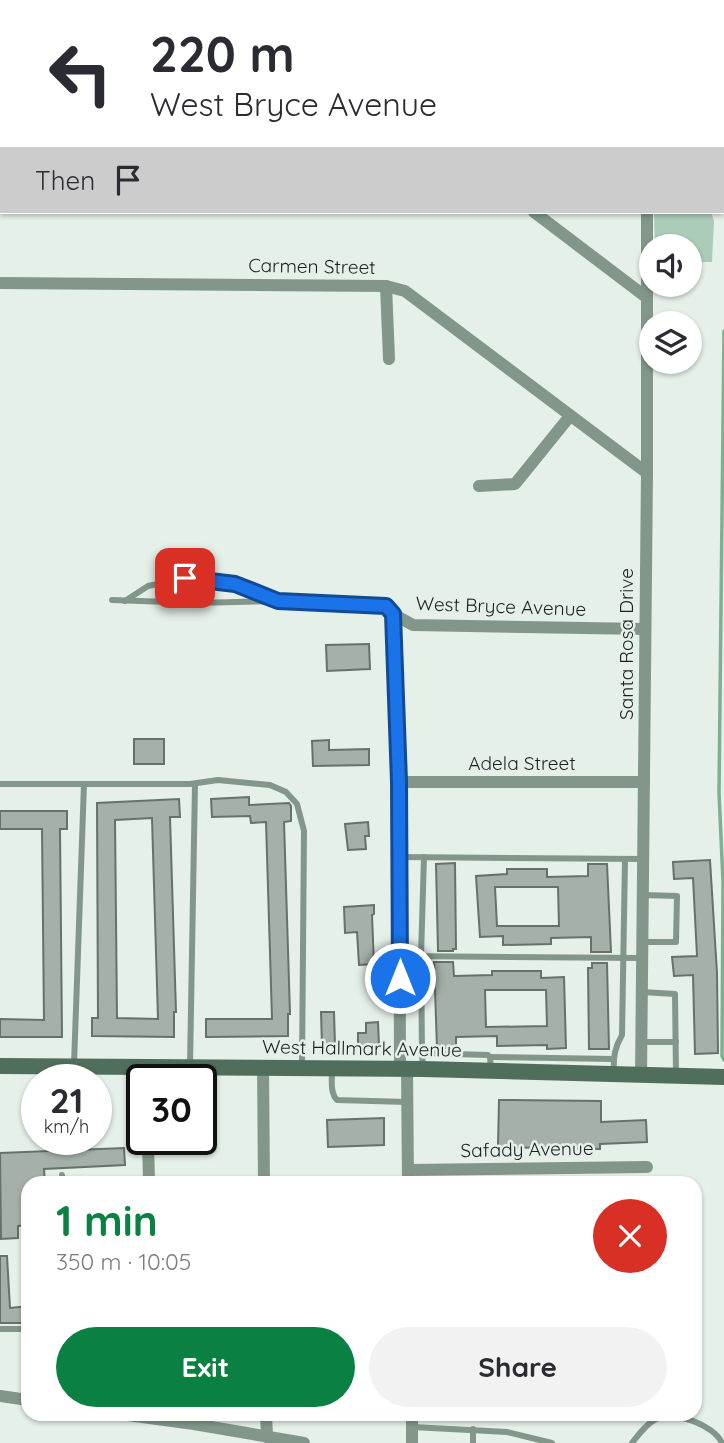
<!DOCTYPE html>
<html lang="en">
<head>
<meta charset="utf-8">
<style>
	:root { --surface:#fff; --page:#f2f2f3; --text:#2b2b33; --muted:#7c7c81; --accent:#0b8043 }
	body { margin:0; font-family:Quicksand,sans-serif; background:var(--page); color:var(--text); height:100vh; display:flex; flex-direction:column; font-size:26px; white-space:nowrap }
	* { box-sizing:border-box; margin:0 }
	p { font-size:23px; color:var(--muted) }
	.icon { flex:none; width:38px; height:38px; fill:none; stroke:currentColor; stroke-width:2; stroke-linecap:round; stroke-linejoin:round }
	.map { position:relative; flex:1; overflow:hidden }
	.details { position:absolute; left:21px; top:1176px; width:681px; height:245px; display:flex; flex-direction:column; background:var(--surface); border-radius:21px; box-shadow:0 2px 5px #0004 }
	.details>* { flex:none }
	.top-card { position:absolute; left:0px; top:0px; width:724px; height:214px; box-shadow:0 2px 5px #0004; background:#fff; color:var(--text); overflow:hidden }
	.fabs { position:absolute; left:639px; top:234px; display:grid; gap:14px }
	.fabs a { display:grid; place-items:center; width:63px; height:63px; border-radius:50%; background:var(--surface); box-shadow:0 2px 5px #0004; font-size:35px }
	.speed { position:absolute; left:21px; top:1064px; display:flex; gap:14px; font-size:35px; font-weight:700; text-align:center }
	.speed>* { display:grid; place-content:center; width:91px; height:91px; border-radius:50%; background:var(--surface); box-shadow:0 2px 5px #0004; line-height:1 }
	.speed small { font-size:18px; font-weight:400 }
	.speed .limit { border:4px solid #111; border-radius:10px; background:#fff; color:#111 }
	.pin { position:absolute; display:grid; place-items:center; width:60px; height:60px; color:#fff; margin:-30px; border-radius:14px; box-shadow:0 4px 10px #0006 }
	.me { position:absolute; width:77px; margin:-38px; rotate:0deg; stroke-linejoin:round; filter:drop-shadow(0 0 5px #0008) }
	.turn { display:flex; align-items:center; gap:24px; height:147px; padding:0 35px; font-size:32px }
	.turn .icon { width:91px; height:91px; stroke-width:2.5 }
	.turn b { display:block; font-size:49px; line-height:60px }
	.then { display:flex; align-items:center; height:66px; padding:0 35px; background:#0003; gap:14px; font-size:26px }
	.round { display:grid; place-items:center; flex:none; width:74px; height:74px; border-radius:37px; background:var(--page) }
	.headline { display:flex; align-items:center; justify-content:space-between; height:119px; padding:0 35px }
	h1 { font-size:42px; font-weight:800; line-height:52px; color:var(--accent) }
	.button { display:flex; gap:14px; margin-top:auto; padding:14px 35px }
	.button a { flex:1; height:80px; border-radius:42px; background:var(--accent); color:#fff; font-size:28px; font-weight:800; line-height:80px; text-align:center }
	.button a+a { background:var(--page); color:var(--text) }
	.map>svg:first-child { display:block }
	.green { fill:#abccb8 }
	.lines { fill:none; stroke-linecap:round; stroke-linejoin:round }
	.stream { stroke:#7faf93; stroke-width:3.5 }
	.building { fill:#a5b0a9; stroke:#66716a; stroke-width:2; fill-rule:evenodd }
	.lane { stroke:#82978a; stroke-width:6 }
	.street { stroke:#82978a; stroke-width:12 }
	.secondary { stroke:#506e5c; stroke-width:16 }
	.route-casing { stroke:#114b97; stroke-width:18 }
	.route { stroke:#1a73e8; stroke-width:12 }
	.labels { text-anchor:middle; stroke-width:5; stroke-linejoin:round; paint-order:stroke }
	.street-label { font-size:19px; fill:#1c211e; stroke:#e4f0e8 }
</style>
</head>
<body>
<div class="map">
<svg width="724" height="1443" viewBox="0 0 724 1443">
	<rect width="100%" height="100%" fill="#e4f0e8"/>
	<path class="green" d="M654,212H711L714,221L712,262H690V247H655Z"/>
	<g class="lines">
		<path class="stream" d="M724,331L719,793L723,882L722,1056L724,1060"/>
	</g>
	<g class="building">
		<path d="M369,644L370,669L327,671L326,645Z"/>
		<rect x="134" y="739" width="30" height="25"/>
		<path d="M329,740V750L369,749V765L313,766L312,741Z"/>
		<path d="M249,797V805L289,803L291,806V821L284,822L290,1014H288V1036L206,1037V1019H272L266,822L251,823L250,816L212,817L211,799Z"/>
		<path d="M179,799L180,817H170L176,1012H174V1037L92,1036V1018H98L97,803ZM152,818L158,1019L117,1018L115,820Z"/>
		<path d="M0,811H67V829H60L62,1037H0V1019L44,1020L42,829H0Z"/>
		<path d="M368,822L369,836H365L366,849L348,850L345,824Z"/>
		<path d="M710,860L717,973L718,1053L695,1054L693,975L674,976L672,957L697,956L693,878L674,879L673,862Z"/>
		<path d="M455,863L456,949H453V951H438L436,864Z"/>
		<path d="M588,864H607L611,952H591V937L551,938V944L503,945V936L480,937L476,876L507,874V869H547V877L588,876ZM495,887H558L559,926H497Z"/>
		<path d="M374,905V914L372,915L374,964L359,965L357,932L345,933L344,907Z"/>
		<path d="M434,962H453L454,976L492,975V971H541V978L564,977L566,1048L547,1049V1045L497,1046V1036L456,1037V1048H437ZM485,990H546L547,1026L486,1027Z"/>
		<path d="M592,963H607L609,1049H589L588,968H592Z"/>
		<path d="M321,1012H334L335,1045L322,1046Z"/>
		<path d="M378,1022L379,1047L358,1048V1033H366V1023Z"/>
		<path d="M499,1100L601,1101V1122L646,1120L647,1142L600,1144V1149L498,1147Z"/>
		<path d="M384,1118V1145L328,1147L327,1120Z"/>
		<path d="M124,1148L125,1165L44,1169L45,1183H28V1225L18,1226V1238L1,1239L0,1153Z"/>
		<path d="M0,1256H7L10,1308L28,1306V1323H0Z"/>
	</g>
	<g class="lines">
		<g class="lane">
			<path d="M112,600L196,603L278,601"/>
			<path d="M125,601L148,586L185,578L235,584L273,599"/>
			<path d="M0,784H190L218,780L270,785L286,792L297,804L304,831L302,1067"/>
			<path d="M399,857L642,859"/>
			<path d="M643,942H676L677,896L643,895"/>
			<path d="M400,956L642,958"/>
			<path d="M642,992L675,994L676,1074"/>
			<path d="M641,1042H676"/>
			<path d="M422,1053L421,956L424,857"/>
			<path d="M490,1057L613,1059"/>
			<path d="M74,1065L84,784"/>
			<path d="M190,1065L195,784"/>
			<path d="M423,1067L422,1053L488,1055L490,1057L491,1070"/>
			<path d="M332,1070C332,1080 330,1093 337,1100L407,1102"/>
			<path d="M614,1072C613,1057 615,1047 622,1035L625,859"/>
			<path d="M62,1175L63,1183"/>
			<path d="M0,1329H28"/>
			<path d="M412,1427L507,1432L552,1443"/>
			<path d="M473,1443V1429"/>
			<path d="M632,1443C639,1434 646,1424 656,1419C674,1410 714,1425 722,1443"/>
		</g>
		<g class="street">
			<path d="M260,0L262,2"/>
			<path d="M538,0L540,2"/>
			<path d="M211,2L212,0"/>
			<path d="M649,2V0"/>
			<path d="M0,127H2"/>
			<path d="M723,186H724"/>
			<path d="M534,212L646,297"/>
			<path d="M0,283L386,286L405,291L647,473"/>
			<path d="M386,286L389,359"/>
			<path d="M479,486L515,484L570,416"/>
			<path d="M278,601L386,606L393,614L413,625L645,629"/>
			<path d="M393,614L399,782L400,1069"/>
			<path d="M399,782H644"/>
			<path d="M263,1067L264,1183"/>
			<path d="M407,1069L408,1183"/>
			<path d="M641,1076L647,473V212"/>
			<path d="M148,1139L149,1183"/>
			<path d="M408,1170L647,1167"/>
			<path d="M0,1396L28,1400"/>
			<path d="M120,1414L194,1424L304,1443"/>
			<path d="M266,1414L267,1437"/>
			<path d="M412,1414V1443"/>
		</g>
		<path class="secondary" d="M0,1066L423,1069L724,1077"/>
	</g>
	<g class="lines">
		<defs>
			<path id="route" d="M185,578L235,584L278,601L386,606L393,614L399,782L400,978"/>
		</defs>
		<use href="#route" class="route-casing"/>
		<use href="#route" class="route"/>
	</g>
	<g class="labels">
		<g class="street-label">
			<text transform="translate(312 266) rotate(1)" y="7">Carmen Street</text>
			<text transform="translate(501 606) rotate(2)" y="7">West Bryce Avenue</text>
			<text transform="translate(626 644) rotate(-90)" y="7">Santa Rosa Drive</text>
			<text x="522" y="770">Adela Street</text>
			<text transform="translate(362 1048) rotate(1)" y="7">West Hallmark Avenue</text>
			<text transform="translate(527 1149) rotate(-1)" y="7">Safady Avenue</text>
		</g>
	</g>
</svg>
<div class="fabs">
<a><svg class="icon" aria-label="sound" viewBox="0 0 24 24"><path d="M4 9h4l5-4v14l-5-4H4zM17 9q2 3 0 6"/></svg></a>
<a><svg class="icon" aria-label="layers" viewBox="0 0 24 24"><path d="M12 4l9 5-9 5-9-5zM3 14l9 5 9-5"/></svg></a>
</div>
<div class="speed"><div>21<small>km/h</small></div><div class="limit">30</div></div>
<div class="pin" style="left:185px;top:578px;background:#d93025"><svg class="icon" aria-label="arrive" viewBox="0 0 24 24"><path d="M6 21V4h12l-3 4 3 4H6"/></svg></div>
<svg class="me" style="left:400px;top:978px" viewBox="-20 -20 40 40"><circle r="17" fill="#1a73e8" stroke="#fff" stroke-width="3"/><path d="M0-11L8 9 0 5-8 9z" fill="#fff"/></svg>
<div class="top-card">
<div class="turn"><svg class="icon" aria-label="left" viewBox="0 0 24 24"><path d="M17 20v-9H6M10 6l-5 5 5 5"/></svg><div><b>220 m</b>West Bryce Avenue</div></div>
<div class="then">Then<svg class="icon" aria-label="arrive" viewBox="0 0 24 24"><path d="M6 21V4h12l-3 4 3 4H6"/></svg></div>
</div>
<section class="details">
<div class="headline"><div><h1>1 min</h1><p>350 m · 10:05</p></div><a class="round" style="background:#d93025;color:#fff"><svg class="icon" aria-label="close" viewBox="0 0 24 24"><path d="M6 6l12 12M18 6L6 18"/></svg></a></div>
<div class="button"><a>Exit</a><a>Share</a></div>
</section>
</div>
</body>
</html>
